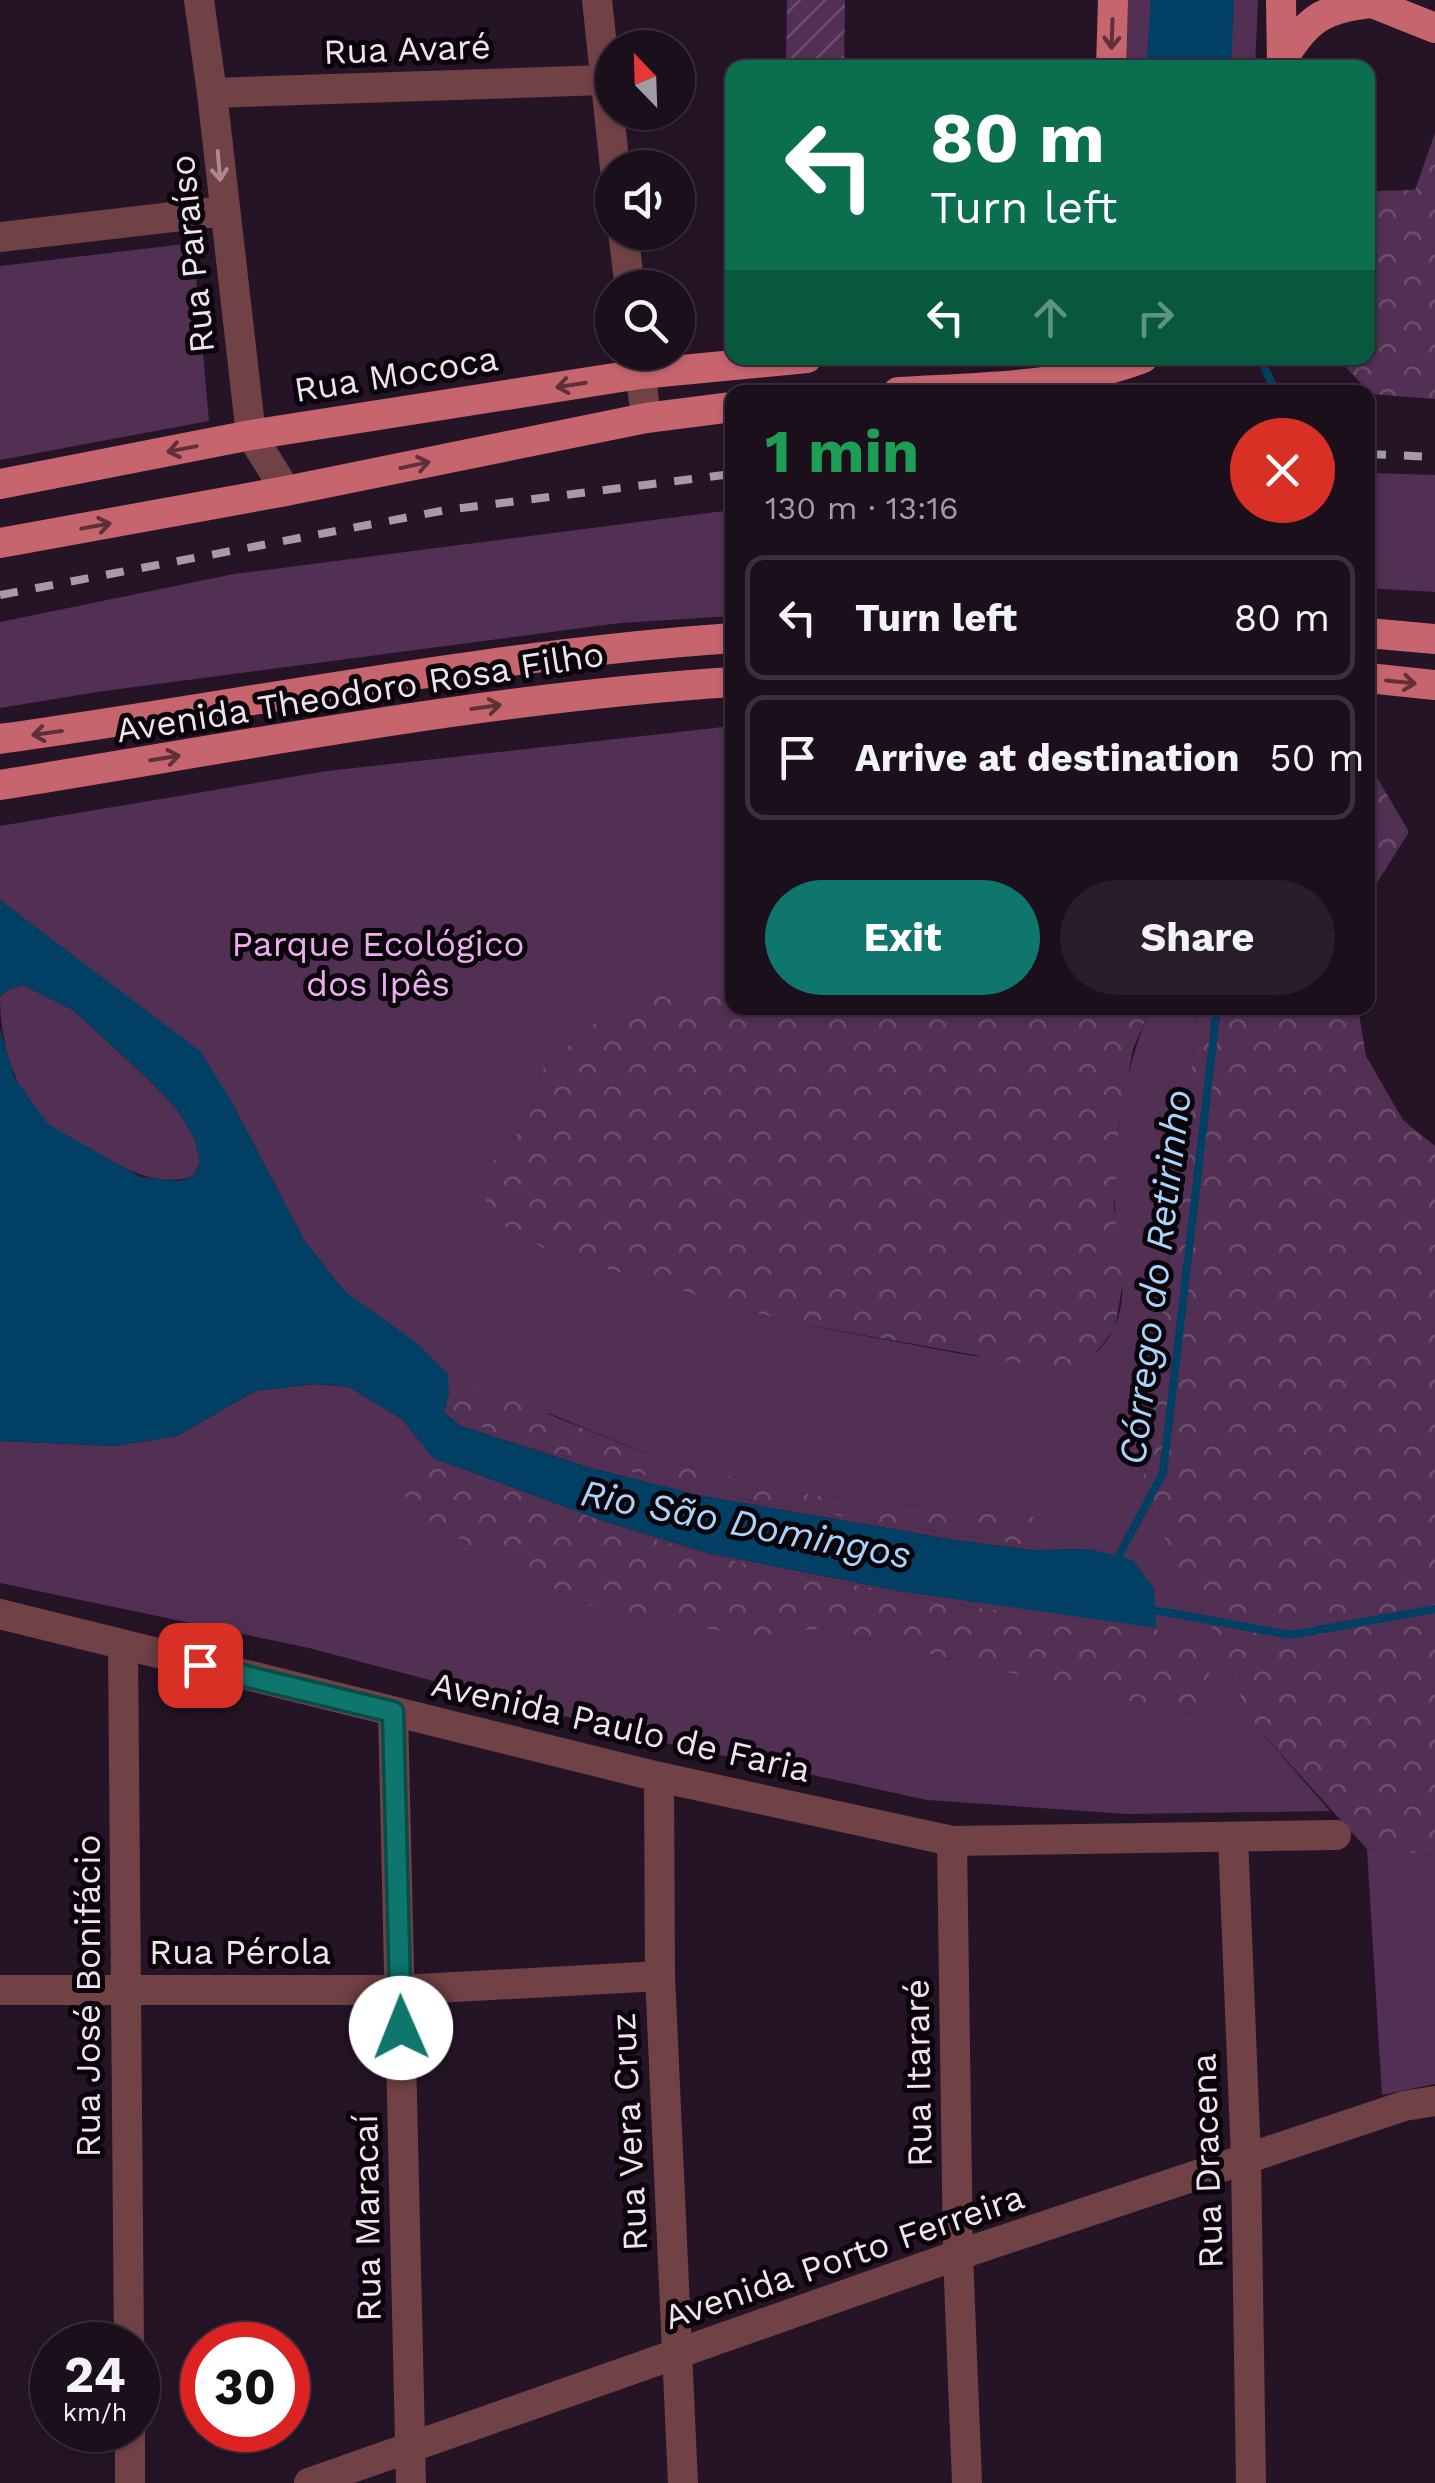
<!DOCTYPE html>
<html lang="en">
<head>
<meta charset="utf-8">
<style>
	:root { --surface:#1c0f1c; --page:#291d29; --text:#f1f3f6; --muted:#a09ca3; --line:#3a2f3b; --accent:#0f766e }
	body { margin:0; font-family:"Work Sans",sans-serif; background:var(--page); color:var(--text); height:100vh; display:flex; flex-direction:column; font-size:38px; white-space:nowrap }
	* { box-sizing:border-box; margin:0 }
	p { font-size:32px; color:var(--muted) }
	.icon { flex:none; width:55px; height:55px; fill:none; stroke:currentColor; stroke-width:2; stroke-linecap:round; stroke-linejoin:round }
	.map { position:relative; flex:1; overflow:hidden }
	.sheet { position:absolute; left:725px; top:385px; width:650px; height:630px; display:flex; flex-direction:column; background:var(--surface); border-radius:20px; box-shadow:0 2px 8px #0004,0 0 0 2px var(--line) }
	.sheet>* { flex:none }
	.guide { position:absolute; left:725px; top:60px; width:650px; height:305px; border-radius:20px; box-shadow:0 2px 8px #0004,0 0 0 2px var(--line); background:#0b6e4f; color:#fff; overflow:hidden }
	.needle { width:65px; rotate:337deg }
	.controls { position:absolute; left:595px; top:30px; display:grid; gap:20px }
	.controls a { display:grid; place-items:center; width:100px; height:100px; border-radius:50%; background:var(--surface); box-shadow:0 2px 8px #0004,0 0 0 2px var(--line); font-size:50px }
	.speed { position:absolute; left:30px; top:2322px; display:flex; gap:20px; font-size:50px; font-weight:700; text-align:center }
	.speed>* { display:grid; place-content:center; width:130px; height:130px; border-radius:50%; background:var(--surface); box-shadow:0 2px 8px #0004,0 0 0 2px var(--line); line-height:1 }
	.speed small { font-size:25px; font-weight:400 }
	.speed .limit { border:15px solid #d22; background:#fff; color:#111 }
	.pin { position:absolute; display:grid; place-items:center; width:85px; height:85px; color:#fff; margin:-42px; border-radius:20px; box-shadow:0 5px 15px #0006 }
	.me { position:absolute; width:110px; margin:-55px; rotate:359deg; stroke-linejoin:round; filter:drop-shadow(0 0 8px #0008) }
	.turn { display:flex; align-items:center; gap:35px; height:210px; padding:0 40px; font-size:45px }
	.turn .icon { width:130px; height:130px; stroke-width:2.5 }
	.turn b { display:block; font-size:70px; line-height:85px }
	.lanes { display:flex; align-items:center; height:95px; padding:0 40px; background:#0003; justify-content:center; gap:50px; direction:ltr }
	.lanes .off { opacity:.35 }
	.round { display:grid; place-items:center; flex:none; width:105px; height:105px; border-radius:52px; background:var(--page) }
	.summary { display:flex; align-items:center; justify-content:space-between; height:170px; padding:0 40px }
	h1 { font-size:60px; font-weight:700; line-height:75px; color:#1e9e55 }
	.button { display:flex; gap:20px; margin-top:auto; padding:20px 40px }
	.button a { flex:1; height:115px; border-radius:60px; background:var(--accent); color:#fff; font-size:40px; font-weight:700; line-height:115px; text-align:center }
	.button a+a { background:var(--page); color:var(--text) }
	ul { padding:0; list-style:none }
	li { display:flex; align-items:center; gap:30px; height:125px; margin:0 20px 15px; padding:0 20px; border:5px solid var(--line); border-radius:20px }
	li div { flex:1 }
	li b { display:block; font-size:38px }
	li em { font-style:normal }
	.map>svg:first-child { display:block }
	.green { fill:#523054; fill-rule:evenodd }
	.forest { fill:url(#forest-crowns) }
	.garden { fill:url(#garden-furrows) }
	.water { fill:#023f65 }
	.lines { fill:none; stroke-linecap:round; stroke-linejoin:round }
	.stream { stroke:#023f65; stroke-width:8 }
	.minor { stroke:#714245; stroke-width:30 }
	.major { stroke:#c7656f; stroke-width:30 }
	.rail { stroke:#a799a8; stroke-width:8; stroke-dasharray:18 18; stroke-linecap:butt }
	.oneway { stroke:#5f3037 }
	.oneway2 { stroke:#aa8a92 }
	.route-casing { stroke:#0a4d48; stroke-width:25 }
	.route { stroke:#0f766e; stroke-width:18 }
	.labels { text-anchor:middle; stroke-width:10; stroke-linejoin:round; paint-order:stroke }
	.street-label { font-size:35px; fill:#efe3ef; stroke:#0a040a }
	.park-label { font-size:35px; fill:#eeadf1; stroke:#0a040a }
	.water-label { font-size:38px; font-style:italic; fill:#a8d4f9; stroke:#0a040a }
</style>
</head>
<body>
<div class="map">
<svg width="1435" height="2483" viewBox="0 0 1435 2483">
	<defs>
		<pattern id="forest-crowns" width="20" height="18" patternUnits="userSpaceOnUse" patternTransform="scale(2.5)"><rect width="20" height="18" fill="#523054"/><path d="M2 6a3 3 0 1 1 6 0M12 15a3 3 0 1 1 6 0" fill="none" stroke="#6b4e6d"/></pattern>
		<pattern id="garden-furrows" width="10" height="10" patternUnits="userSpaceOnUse" patternTransform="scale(2.5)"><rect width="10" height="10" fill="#523054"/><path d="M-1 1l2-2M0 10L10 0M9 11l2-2" fill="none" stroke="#6b4e6d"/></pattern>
	</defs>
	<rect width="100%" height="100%" fill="#251426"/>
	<g class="green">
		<path d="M1119,0H1258L1255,67L1117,68Z"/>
		<path d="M193,243L209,421L0,460V266Z"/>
		<path d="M1368,473L1435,475V592L1368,588Z"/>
		<path d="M732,510V616L620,623L97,692L0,708V622L234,574Z"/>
		<path d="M732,726V979L656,991L594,1023L543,1069L527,1124L497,1154L487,1217L550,1252L785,1321L973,1356L1091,1358C1099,1349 1111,1338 1115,1327C1132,1284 1114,1247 1115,1205C1115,1135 1123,1071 1151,1008H1198L1143,1484L1181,1579L1220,1640L1244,1707L1260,1731L1330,1811L1127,1814L927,1800L666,1743L309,1648L0,1583V1441L115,1446L177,1436L255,1391L314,1384L349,1387L402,1419L433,1458L604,1521L708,1553L900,1591L1155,1627L1090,1549L1035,1550L961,1541L698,1495L587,1467L461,1426L444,1413L449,1393L378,1317L344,1291L304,1240L229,1097L126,997L0,900V826L327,771ZM548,1413L665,1461L811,1495L1042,1518V1548L765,1504L532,1448ZM530,1498L646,1537L754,1566L971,1607L1156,1630L1221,1710L1179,1713L821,1628L604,1612L493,1560L412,1509Z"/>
		<path d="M23,985L73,1010L146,1077L177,1109L195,1139L200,1163L193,1176C164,1186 137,1175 111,1161C91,1151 67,1141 50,1126C14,1094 0,1043 0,997L7,990Z"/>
		<path d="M1367,1849L1435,1855V2084L1382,2095Z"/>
	</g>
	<g class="forest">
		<path d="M1435,133V399L1371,394L1337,358H1368V191L1415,190Z"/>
		<path d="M1368,762L1409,832L1368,897Z"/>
		<path d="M732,979V1008H1151L1133,1049L1119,1125L1114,1209L1124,1275L1115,1329L1091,1358L1059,1370L785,1321L550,1252L487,1217L485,1183L497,1154L527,1124L543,1069L594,1023L656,991Z"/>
		<path d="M1198,1008H1358L1366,1056L1403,1120L1435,1146V1855L1367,1849L1260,1731L1244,1707L1220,1640L1181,1579L1143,1484Z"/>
		<path d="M461,1379L665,1461L811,1495L1043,1518L1042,1548L765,1504L532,1448L448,1413Z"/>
		<path d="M414,1453L646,1537L754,1566L971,1607L1108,1622L1156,1630L1199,1645L1222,1710L1179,1713L821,1628L754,1636L604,1612L493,1560L411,1509L403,1491L400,1468Z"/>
	</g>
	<path class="garden" d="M787,0H845L844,67H786Z"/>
	<g class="water">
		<path d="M1151,0H1234L1231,67H1146Z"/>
		<path d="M0,900L200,1051L229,1097L304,1240L344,1291L416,1342L448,1374L449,1393L444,1413L461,1426L587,1467L698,1495L961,1541L1035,1550L1090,1549L1133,1560L1154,1589L1156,1628L900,1591L708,1553L604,1521L433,1458L402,1419L349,1387L314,1384L255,1391L177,1436L115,1446L0,1441V1028L14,1077L49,1125L141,1177L179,1181L193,1176L200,1163L195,1139L177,1109L146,1077L73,1010L23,985L7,990L0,997Z"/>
	</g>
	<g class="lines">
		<g class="stream">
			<path d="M1260,358L1276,392"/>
			<path d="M1114,1565L1163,1473L1217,1008"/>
			<path d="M1149,1609L1290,1635L1435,1609"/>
		</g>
		<g class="minor">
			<path d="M199,0L212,93L251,435L286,491"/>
			<path d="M597,0L615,168"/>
			<path d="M212,93L605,80"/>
			<path d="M623,232L630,288"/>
			<path d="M0,237L224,211"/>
			<path d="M638,352L646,418"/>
			<path d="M0,1614L659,1777L952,1841L1336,1835"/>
			<path d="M123,1646L129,2345"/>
			<path d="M393,1712L411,2483"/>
			<path d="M659,1777L660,1976L683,2483"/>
			<path d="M1233,1837L1246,2159L1251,2483"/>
			<path d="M952,1841L958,2255L967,2483"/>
			<path d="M0,1990H400L660,1976"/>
			<path d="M130,2430V2483"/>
			<path d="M309,2483L958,2255L1404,2106L1435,2101"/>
		</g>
		<g class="major">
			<path d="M1281,0L1282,62"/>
			<path d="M1365,0L1435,28"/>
			<path d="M1283,59C1307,19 1324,8 1371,3"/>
			<path d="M1111,68L1113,0"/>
			<path d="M898,392C981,387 1065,388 1143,358"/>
			<path d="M0,484L251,435L640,374L807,358"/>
			<path d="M0,543L286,491L646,418L732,407"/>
			<path d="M1368,633L1435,639"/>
			<path d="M1368,678L1435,685"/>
			<path d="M0,739C244,705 487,655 732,638"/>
			<path d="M0,785C244,746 486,698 732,682"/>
		</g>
		<g class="rail">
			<path d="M1368,454L1435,457"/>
			<path d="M0,595L446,510L732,474"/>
		</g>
	</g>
	<defs><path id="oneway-shaft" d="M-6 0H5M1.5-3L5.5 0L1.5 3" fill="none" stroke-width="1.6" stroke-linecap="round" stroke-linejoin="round" transform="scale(2.5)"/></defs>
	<g class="oneway">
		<use href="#oneway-shaft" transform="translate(1112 34) rotate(92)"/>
		<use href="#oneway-shaft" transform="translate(571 385) rotate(171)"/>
		<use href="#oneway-shaft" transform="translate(182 449) rotate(169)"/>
		<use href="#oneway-shaft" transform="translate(415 465) rotate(-12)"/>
		<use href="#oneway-shaft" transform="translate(96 526) rotate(-10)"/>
		<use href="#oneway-shaft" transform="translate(1401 682) rotate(6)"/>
		<use href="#oneway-shaft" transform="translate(486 707) rotate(-8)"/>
		<use href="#oneway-shaft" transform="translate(47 733) rotate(172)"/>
		<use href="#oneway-shaft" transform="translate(165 758) rotate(-9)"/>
	</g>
	<use class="oneway2" href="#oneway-shaft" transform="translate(219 166) rotate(85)"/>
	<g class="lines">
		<defs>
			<path id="route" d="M200,1665L393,1712L401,2028"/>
		</defs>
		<use href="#route" class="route-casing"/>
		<use href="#route" class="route"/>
	</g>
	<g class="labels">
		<g class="street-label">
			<text transform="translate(407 49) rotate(-2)" y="12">Rua Avaré</text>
			<text transform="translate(192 254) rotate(-96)" y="12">Rua Paraíso</text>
			<text transform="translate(396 374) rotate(-9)" y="12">Rua Mococa</text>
			<text transform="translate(360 692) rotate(-9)" y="12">Avenida Theodoro Rosa Filho</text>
			<text transform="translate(621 1727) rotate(13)" y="12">Avenida Paulo de Faria</text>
			<text x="240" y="1964">Rua Pérola</text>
			<text transform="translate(88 1996) rotate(-90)" y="12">Rua José Bonifácio</text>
			<text transform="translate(918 2073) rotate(-91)" y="12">Rua Itararé</text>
			<text transform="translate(629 2132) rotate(-93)" y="12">Rua Vera Cruz</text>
			<text transform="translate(1207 2161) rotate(-92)" y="12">Rua Dracena</text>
			<text transform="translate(367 2218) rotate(-91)" y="12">Rua Maracaí</text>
			<text transform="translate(844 2257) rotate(-19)" y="12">Avenida Porto Ferreira</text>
		</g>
		<g class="park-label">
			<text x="378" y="956">Parque Ecológico<tspan x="378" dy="40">dos Ipês</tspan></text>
		</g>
		<g class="water-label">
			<text transform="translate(1155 1277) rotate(-83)" y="13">Córrego do Retirinho</text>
			<text transform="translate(746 1524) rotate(11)" y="13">Rio São Domingos</text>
		</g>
	</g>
</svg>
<div class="controls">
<a><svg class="needle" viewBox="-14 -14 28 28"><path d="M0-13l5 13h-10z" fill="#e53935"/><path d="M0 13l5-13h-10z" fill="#a09ca3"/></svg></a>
<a><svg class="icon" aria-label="sound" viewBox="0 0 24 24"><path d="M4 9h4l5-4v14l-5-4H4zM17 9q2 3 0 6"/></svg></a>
<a><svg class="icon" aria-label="search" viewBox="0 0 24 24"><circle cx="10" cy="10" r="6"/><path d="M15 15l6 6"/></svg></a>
</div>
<div class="speed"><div>24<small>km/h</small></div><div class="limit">30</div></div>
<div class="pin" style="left:200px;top:1665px;background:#d93025"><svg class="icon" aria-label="arrive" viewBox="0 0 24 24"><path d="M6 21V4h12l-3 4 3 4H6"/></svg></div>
<svg class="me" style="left:401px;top:2028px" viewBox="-20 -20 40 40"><circle r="19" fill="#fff"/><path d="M0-13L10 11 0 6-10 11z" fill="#0f766e"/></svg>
<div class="guide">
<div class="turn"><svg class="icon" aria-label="left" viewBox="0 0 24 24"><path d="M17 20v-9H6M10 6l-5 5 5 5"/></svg><div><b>80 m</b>Turn left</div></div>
<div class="lanes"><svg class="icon" aria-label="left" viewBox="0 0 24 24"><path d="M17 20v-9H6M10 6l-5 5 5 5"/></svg><svg class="icon off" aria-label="ahead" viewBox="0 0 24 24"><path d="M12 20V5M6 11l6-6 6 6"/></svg><svg class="icon off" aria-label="right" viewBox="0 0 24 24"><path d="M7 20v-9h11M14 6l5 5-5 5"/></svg></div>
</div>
<section class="sheet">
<div class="summary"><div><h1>1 min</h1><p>130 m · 13:16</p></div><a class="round" style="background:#d93025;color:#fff"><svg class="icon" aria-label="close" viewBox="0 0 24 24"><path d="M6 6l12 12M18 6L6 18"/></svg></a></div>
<ul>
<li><svg class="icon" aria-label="left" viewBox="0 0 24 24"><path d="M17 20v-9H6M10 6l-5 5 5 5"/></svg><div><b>Turn left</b></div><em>80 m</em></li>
<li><svg class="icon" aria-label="arrive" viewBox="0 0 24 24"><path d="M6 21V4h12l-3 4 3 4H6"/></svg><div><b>Arrive at destination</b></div><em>50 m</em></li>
</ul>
<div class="button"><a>Exit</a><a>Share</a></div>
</section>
</div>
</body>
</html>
